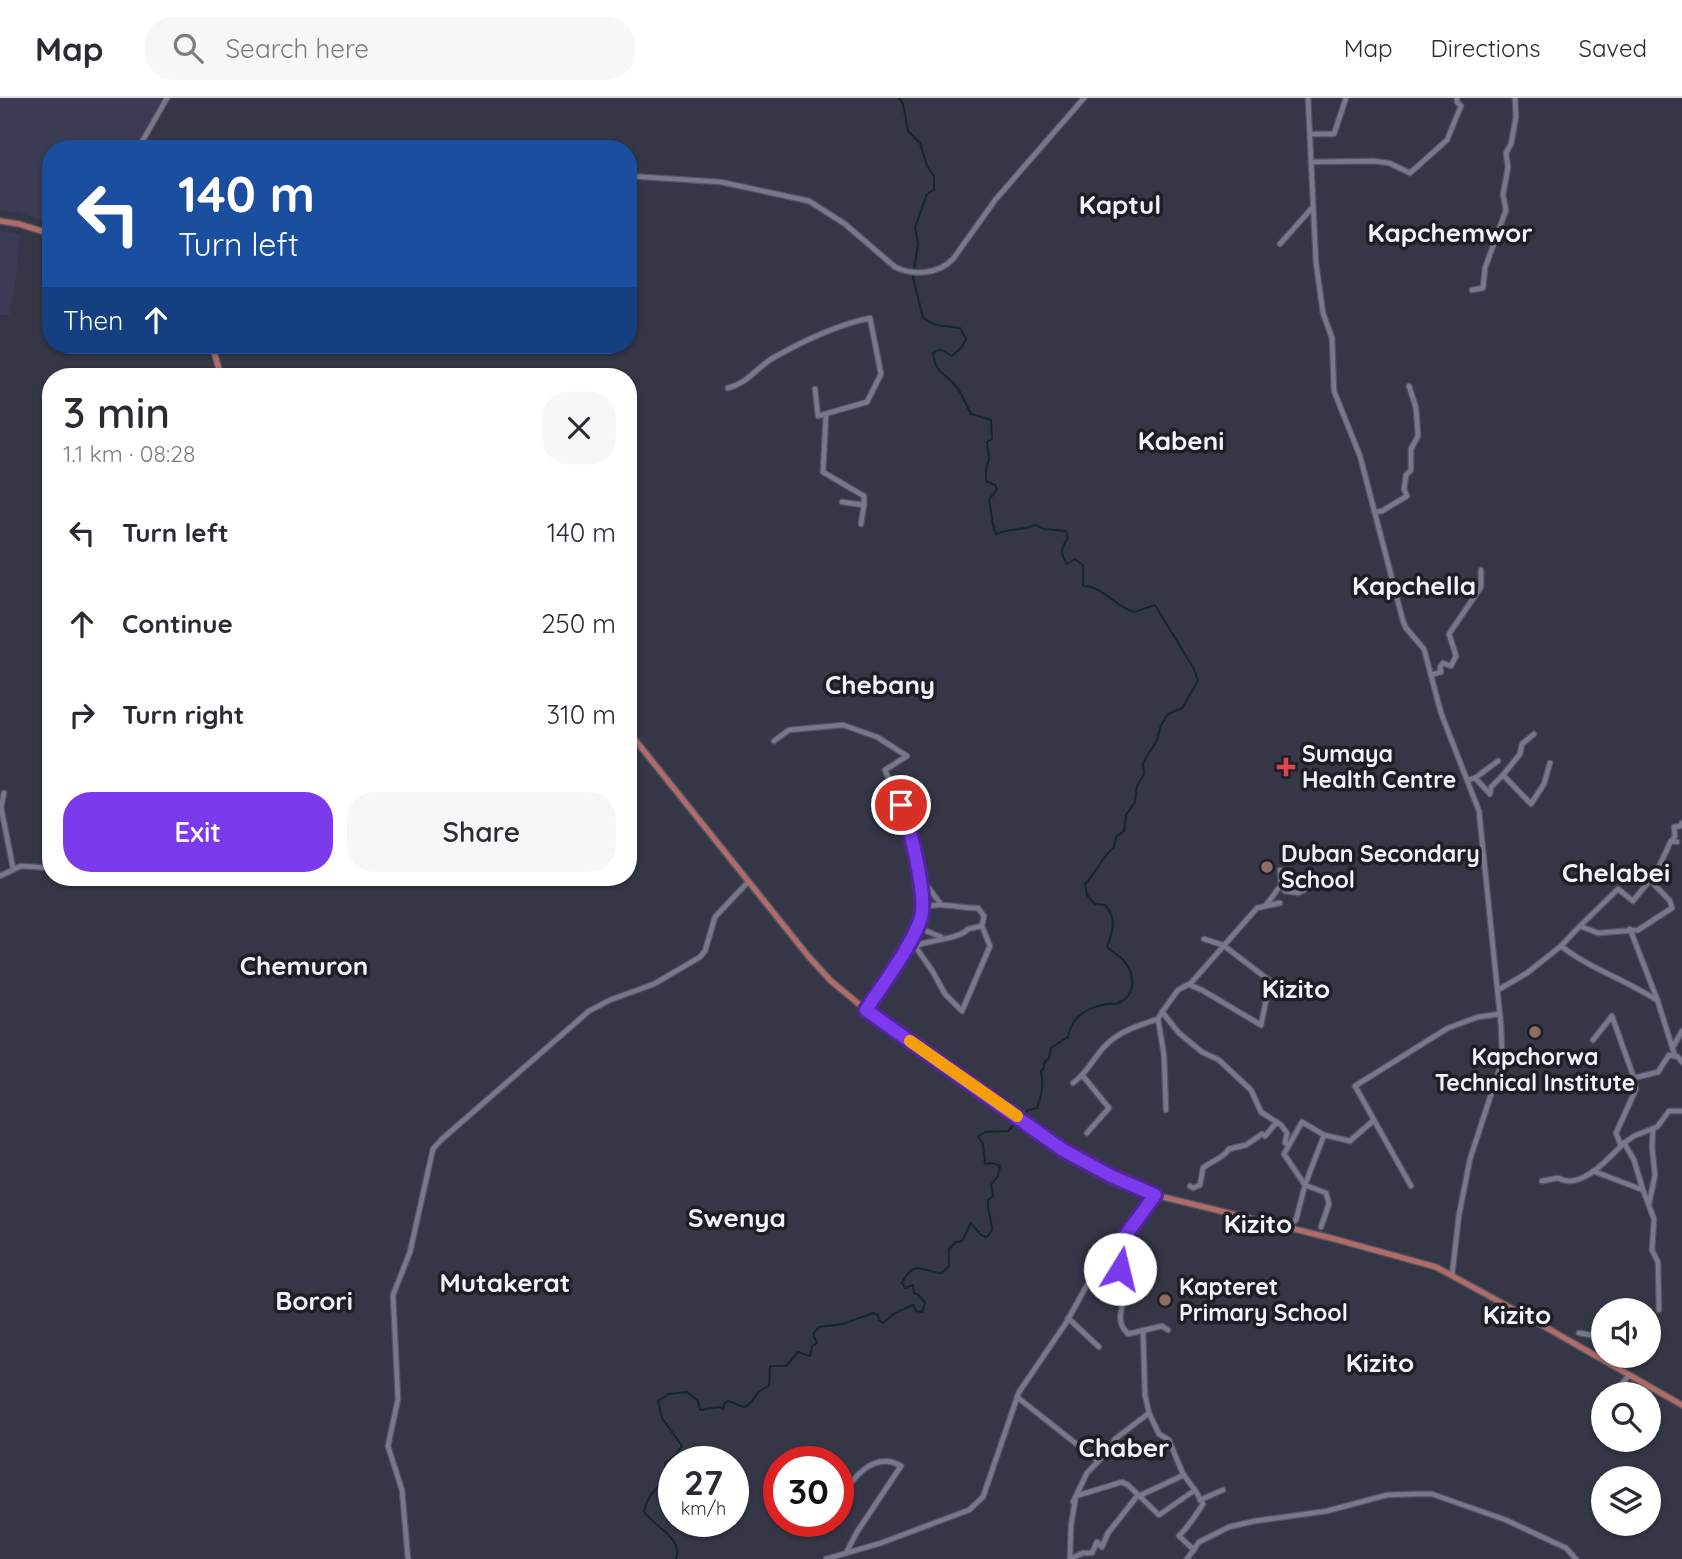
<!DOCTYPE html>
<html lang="en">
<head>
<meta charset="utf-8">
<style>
	:root { --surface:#fff; --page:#f7f7f7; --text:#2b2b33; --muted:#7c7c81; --line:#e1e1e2; --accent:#7c3aed }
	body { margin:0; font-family:Quicksand,sans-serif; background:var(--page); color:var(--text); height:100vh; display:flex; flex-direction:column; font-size:26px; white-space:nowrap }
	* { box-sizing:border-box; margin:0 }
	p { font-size:23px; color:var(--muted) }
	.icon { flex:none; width:38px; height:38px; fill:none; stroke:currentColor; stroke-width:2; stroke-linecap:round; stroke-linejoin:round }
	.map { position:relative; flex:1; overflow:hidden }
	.side { position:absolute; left:42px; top:270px; width:595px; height:518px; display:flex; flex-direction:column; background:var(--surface); border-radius:28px; box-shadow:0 2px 5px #0004 }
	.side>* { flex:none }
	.hud { position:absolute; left:42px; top:42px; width:595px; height:214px; border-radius:28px; box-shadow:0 2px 5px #0004; background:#1a4fa0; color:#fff; overflow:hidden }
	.tools { position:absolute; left:1591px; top:1200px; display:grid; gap:14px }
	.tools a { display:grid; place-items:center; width:70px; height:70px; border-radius:50%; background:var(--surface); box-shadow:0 2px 5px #0004; font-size:35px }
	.speed { position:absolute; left:658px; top:1348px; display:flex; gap:14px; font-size:35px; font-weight:700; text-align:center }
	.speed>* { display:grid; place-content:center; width:91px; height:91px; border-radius:50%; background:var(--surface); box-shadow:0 2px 5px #0004; line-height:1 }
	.speed small { font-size:18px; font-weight:400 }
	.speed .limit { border:10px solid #d22; background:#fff; color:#111 }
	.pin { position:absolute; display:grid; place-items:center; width:60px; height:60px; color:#fff; margin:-30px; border:4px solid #fff; border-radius:50%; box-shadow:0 2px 7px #0007 }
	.me { position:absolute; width:77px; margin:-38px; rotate:9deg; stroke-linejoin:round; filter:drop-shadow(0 0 5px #0008) }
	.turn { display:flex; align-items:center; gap:24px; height:147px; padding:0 21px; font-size:32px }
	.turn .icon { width:91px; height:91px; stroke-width:2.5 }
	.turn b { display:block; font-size:49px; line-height:60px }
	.then { display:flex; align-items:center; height:66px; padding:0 21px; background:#0003; gap:14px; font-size:26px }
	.round { display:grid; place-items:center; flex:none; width:74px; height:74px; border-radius:28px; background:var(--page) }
	.summary { display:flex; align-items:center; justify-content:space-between; height:119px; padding:0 21px }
	h1 { font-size:42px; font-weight:600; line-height:52px }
	.button { display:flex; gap:14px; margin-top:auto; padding:14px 21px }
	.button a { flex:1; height:80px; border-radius:28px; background:var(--accent); color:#fff; font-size:28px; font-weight:600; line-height:80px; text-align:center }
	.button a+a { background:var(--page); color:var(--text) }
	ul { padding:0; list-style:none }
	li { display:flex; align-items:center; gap:21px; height:91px; padding:0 21px }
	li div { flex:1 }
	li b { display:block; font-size:26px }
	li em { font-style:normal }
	header { display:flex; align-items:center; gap:42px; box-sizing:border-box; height:98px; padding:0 35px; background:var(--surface); border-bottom:2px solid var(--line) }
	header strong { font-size:33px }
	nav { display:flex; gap:38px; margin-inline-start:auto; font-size:24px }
	.search { width:490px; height:63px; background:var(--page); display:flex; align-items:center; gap:18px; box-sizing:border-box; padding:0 24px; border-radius:28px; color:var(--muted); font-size:26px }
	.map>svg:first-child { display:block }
	.built { fill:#3b3c53 }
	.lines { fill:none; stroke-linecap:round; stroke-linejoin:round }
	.stream { stroke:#14272a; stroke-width:2 }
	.minor-casing { stroke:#545462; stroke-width:7 }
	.major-casing { stroke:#545462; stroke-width:8 }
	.minor { stroke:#77788b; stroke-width:4.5 }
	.major { stroke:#b16c68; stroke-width:5 }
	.route-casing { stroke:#51269a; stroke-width:18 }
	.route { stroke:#7c3aed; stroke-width:12 }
	.slow { stroke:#f59e0b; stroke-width:12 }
	.health-dot { fill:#e0444e; stroke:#1e1e26; stroke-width:2.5 }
	.education-dot { fill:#8d6e63; stroke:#1e1e26; stroke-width:2.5 }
	.labels { text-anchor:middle; stroke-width:7; stroke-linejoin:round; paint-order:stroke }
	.poi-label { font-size:23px; font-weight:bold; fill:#f1f2fd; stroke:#1e1e26; text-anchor:start }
	.quarter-label { font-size:26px; font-weight:bold; fill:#f1f2fd; stroke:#1e1e26 }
</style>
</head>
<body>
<header>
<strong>Map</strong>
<div class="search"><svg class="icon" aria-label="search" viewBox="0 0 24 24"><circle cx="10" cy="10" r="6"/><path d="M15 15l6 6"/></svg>Search here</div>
<nav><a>Map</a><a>Directions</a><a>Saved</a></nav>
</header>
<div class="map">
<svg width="1682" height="1461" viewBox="0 0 1682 1461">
	<rect width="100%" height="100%" fill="#353646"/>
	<g class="built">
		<path d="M0,0H162L135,51H51V127L19,114L0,113Z"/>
		<path d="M0,133L20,136L15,190L9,217H0Z"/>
	</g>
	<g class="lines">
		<path class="stream" d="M676,1461C683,1440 655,1429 644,1414C650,1386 666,1393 665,1365L675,1358L682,1348L662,1320L658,1303L669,1296L687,1294L698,1303L700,1312L719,1309L723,1311L724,1306L728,1303L744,1309C757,1303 753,1294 769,1288L770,1268H786L798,1254L810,1258L812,1248L817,1245L813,1236L819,1229L843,1226L873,1215L878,1217L879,1222L883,1225L895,1215L913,1207L916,1213L922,1214L925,1205L919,1197L914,1195L913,1187L905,1190L902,1185C915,1159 924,1175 942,1175L949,1168V1151L956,1144L962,1143L971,1125L981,1137L987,1139L992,1132C992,1121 987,1113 988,1102L993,1098L991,1087L998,1078L1000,1068L993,1065L985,1066L983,1046L978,1038L985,1034L1008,1033L1028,1012L1037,1010C1042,997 1044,986 1041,973L1044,970V965L1049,960L1051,950L1068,939C1072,918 1087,909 1107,906C1111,905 1115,907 1118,905C1137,897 1135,876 1124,863C1119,857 1112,854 1107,849C1113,833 1117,820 1105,807L1095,806L1087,797L1085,786C1097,774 1101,760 1114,749L1116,739L1124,733L1126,717L1135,704L1137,688L1144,676L1143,665L1157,642L1161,627L1168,616L1182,610L1198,583L1194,571L1155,507L1134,514C1114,508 1103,488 1083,488V467L1075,461L1067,466C1060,456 1061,449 1068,440L1066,433L1044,431L1035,427C1022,433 1010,430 996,436C991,425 992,414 989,402L997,391L995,387L986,383V372L989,361L987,344L992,341L991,322L971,316C966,307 962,294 954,286C943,274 935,274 933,255L940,251L952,258L962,249L966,241L960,230L936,227L923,220L913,179L918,146L915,129L927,96L934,92V78L927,68L920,45L908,33L903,6L899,0"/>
		<defs>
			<g id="minor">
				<path d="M1308,0L1316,165L1323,215L1332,240L1334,293L1360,358L1403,523L1406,530L1424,551L1441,615L1479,713L1501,927L1502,955L1499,972L1470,1061L1459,1117L1452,1177"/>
				<path d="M1311,36H1334L1346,0"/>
				<path d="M138,51L167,0"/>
				<path d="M1311,64L1373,63L1389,65L1410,75L1447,42L1461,8L1457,4V0"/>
				<path d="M628,78L721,84L809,103L845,126L895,169C913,178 939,176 953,161L996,101L1084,0"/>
				<path d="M1280,146L1312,110"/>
				<path d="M1472,192L1483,190L1485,170L1506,112L1503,97L1508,69L1506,55L1511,46L1516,19L1515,0"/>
				<path d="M728,290C747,286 756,270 773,260C803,243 836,227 870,220L881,276L867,304L818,318L815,291"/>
				<path d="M826,316L823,374L864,398V407L842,404"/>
				<path d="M1375,414L1382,413L1407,398L1404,391L1406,377L1411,372V351L1418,338L1416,310L1409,288"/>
				<path d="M861,426L864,407"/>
				<path d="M1431,577L1441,574L1440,569L1443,565L1451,568L1456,558L1449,536L1481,489V472"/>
				<path d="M774,643L789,632L843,627L877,639L907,658L885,672L909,725L918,772L922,817L912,838L866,912"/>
				<path d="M1503,677L1520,656L1522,646L1534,636"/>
				<path d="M1475,680L1498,663"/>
				<path d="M1468,682L1475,680L1490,696L1491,689L1503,677L1531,706L1544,686L1550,665"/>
				<path d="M4,695L1,709L13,770"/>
				<path d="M1672,743L1675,738L1674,729L1680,728L1682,725"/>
				<path d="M919,777L940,805"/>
				<path d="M0,778L21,768L51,770"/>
				<path d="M1650,782L1655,777L1671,743L1677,744"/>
				<path d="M1281,787L1285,793L1298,795L1304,792V785L1311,776"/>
				<path d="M1280,805L1257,810L1191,885L1178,892L1162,914L1179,935L1202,954L1219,962L1251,992L1261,1014L1281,1027L1287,1035L1285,1045L1289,1047"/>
				<path d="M1266,807L1281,787L1280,772"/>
				<path d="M922,809C944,804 957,810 978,810L984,818L982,828L990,848L962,913L945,896L933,874L915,848C929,842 960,841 968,831L982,828"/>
				<path d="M1580,828L1618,791L1633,803L1650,782L1670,803L1672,810L1638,832L1598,835L1580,828L1561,848C1590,871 1627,882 1658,903"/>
				<path d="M917,829L941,839"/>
				<path d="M1630,831L1657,901L1675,958"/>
				<path d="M1190,887L1202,892L1261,927L1270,883L1223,847L1204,841"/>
				<path d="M1498,892L1527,875L1561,848"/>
				<path d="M1162,914L1158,921L1164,957L1166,1012"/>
				<path d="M1593,942L1612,918L1634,980"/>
				<path d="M1673,949L1682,933"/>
				<path d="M1083,978L1109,1010L1087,1035"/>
				<path d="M1073,985C1088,975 1094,958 1107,946C1122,932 1140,927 1158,921"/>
				<path d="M1374,1022L1355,988L1448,930L1478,919L1500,916"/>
				<path d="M1324,1037L1350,1043L1374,1022L1411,1088"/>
				<path d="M1624,1045L1634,1038L1657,1029L1669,1013H1682"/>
				<path d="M1621,1048L1616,1035L1636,991L1634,980L1658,974L1669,957L1678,959L1682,964"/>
				<path d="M1542,1083L1558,1080C1581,1093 1609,1060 1624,1045L1634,1062L1643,1092L1593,1073"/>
				<path d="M1190,1088L1193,1090L1200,1087L1203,1070C1211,1063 1224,1060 1229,1051L1246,1047L1262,1036L1265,1038L1277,1024"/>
				<path d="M1643,1092L1654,1121L1652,1152L1658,1164L1659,1212"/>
				<path d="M1649,1106L1655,1077L1652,1049L1653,1031"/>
				<path d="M1287,1129L1296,1122L1305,1087L1284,1056L1302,1024L1324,1037L1305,1087L1326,1095L1329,1106L1321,1129"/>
				<path d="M1117,1150C1117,1165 1126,1179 1126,1188C1126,1207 1112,1220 1128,1236L1162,1228L1168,1232"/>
				<path d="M1068,1220L1099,1249"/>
				<path d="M1143,1232L1145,1297L1149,1315"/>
				<path d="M1579,1235L1591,1237L1603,1247"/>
				<path d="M1613,1297L1629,1277"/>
				<path d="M1017,1299L1098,1363"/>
				<path d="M1139,1398L1184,1377"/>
				<path d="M1200,1402L1223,1392"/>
				<path d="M838,1403C852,1381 873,1352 901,1368L857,1434L846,1455"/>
				<path d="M1073,1404L1087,1375L1111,1350L1115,1341L1149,1315L1159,1336L1169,1342L1183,1376L1195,1392L1159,1417L1128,1387L1122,1384L1076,1398L1071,1427L1070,1461L1083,1455H1092L1097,1444L1102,1449L1108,1435L1138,1397"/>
				<path d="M1194,1452L1179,1438C1190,1427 1195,1418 1203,1406L1195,1392"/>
				<path d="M408,1461L402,1392L388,1348L398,1301L393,1197L410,1154L433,1051L441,1042L589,913L610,902L654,886L700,859L705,853L715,819L748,784"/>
				<path d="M826,1461L881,1445L969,1412L983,1399L1019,1294L1066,1225L1087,1187L1155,1097"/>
				<path d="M1187,1461L1199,1444L1229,1429L1255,1423L1327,1413L1387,1397L1414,1396H1432L1506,1422L1566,1450L1576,1461"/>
			</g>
			<g id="major">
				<path d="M0,123L19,126L51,136"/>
				<path d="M212,247L221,278"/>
				<path d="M628,633L809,859L831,883L866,912L1063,1052L1083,1064L1155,1097L1331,1140L1436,1169L1526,1218L1682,1307"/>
			</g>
		</defs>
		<use href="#minor" class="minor-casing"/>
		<use href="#major" class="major-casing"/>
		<use href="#minor" class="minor"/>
		<use href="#major" class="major"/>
	</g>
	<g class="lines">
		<defs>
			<path id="route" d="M901,707C910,728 927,798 921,819C915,843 881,889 866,912L1063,1052L1111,1078L1155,1097L1117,1149L1120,1171"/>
		</defs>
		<use href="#route" class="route-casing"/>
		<use href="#route" class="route"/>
		<path class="slow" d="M910,943L1017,1018"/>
	</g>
	<path class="health-dot" d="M1282.5 658.5h7v7h7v7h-7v7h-7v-7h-7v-7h7z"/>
	<g class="education-dot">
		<circle cx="1267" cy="769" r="7"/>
		<circle cx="1535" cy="934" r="7"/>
		<circle cx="1165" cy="1202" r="7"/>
	</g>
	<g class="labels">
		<g class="poi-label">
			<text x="1302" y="664">Sumaya<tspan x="1302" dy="26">Health Centre</tspan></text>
			<text x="1281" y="764">Duban Secondary<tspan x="1281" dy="26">School</tspan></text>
			<text x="1535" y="967" text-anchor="middle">Kapchorwa<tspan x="1535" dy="26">Technical Institute</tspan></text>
			<text x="1179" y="1197">Kapteret<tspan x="1179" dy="26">Primary School</tspan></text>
		</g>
		<g class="quarter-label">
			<text x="1120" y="116">Kaptul</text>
			<text x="1450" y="144">Kapchemwor</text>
			<text x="1181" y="352">Kabeni</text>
			<text x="1414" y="497">Kapchella</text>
			<text x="880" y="596">Chebany</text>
			<text x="1616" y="784">Chelabei</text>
			<text x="304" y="877">Chemuron</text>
			<text x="1296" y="900">Kizito</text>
			<text x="737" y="1129">Swenya</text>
			<text x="1258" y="1135">Kizito</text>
			<text x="505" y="1194">Mutakerat</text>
			<text x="314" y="1212">Borori</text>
			<text x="1517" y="1226">Kizito</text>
			<text x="1380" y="1274">Kizito</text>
			<text x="1124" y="1359">Chaber</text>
		</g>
	</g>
</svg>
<div class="tools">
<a><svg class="icon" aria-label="sound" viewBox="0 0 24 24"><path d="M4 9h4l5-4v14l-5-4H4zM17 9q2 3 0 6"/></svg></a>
<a><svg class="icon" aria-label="search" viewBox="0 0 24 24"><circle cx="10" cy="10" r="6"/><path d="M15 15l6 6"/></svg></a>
<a><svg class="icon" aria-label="layers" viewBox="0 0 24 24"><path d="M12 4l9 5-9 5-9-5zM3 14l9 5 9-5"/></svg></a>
</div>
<div class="speed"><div>27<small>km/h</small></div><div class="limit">30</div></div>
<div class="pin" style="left:901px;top:707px;background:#d93025"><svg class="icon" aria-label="arrive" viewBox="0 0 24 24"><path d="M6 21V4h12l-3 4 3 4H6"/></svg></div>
<svg class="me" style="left:1120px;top:1171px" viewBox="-20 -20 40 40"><circle r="19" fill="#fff"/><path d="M0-13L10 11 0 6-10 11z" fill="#7c3aed"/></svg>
<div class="hud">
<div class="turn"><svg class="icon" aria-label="left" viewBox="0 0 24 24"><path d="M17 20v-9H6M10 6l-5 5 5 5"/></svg><div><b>140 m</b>Turn left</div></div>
<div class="then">Then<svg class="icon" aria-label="ahead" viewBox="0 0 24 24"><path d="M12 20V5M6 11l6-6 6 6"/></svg></div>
</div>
<section class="side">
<div class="summary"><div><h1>3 min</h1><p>1.1 km · 08:28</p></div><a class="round"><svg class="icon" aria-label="close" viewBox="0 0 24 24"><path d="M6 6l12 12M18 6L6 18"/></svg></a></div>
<ul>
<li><svg class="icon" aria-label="left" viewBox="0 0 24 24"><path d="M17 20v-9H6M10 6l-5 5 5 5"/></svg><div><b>Turn left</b></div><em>140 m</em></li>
<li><svg class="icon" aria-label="ahead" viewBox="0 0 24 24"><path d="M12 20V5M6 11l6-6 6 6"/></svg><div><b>Continue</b></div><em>250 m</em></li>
<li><svg class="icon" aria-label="right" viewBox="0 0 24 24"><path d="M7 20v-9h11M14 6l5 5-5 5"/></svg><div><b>Turn right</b></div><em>310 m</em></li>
</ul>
<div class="button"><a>Exit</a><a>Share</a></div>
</section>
</div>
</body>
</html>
